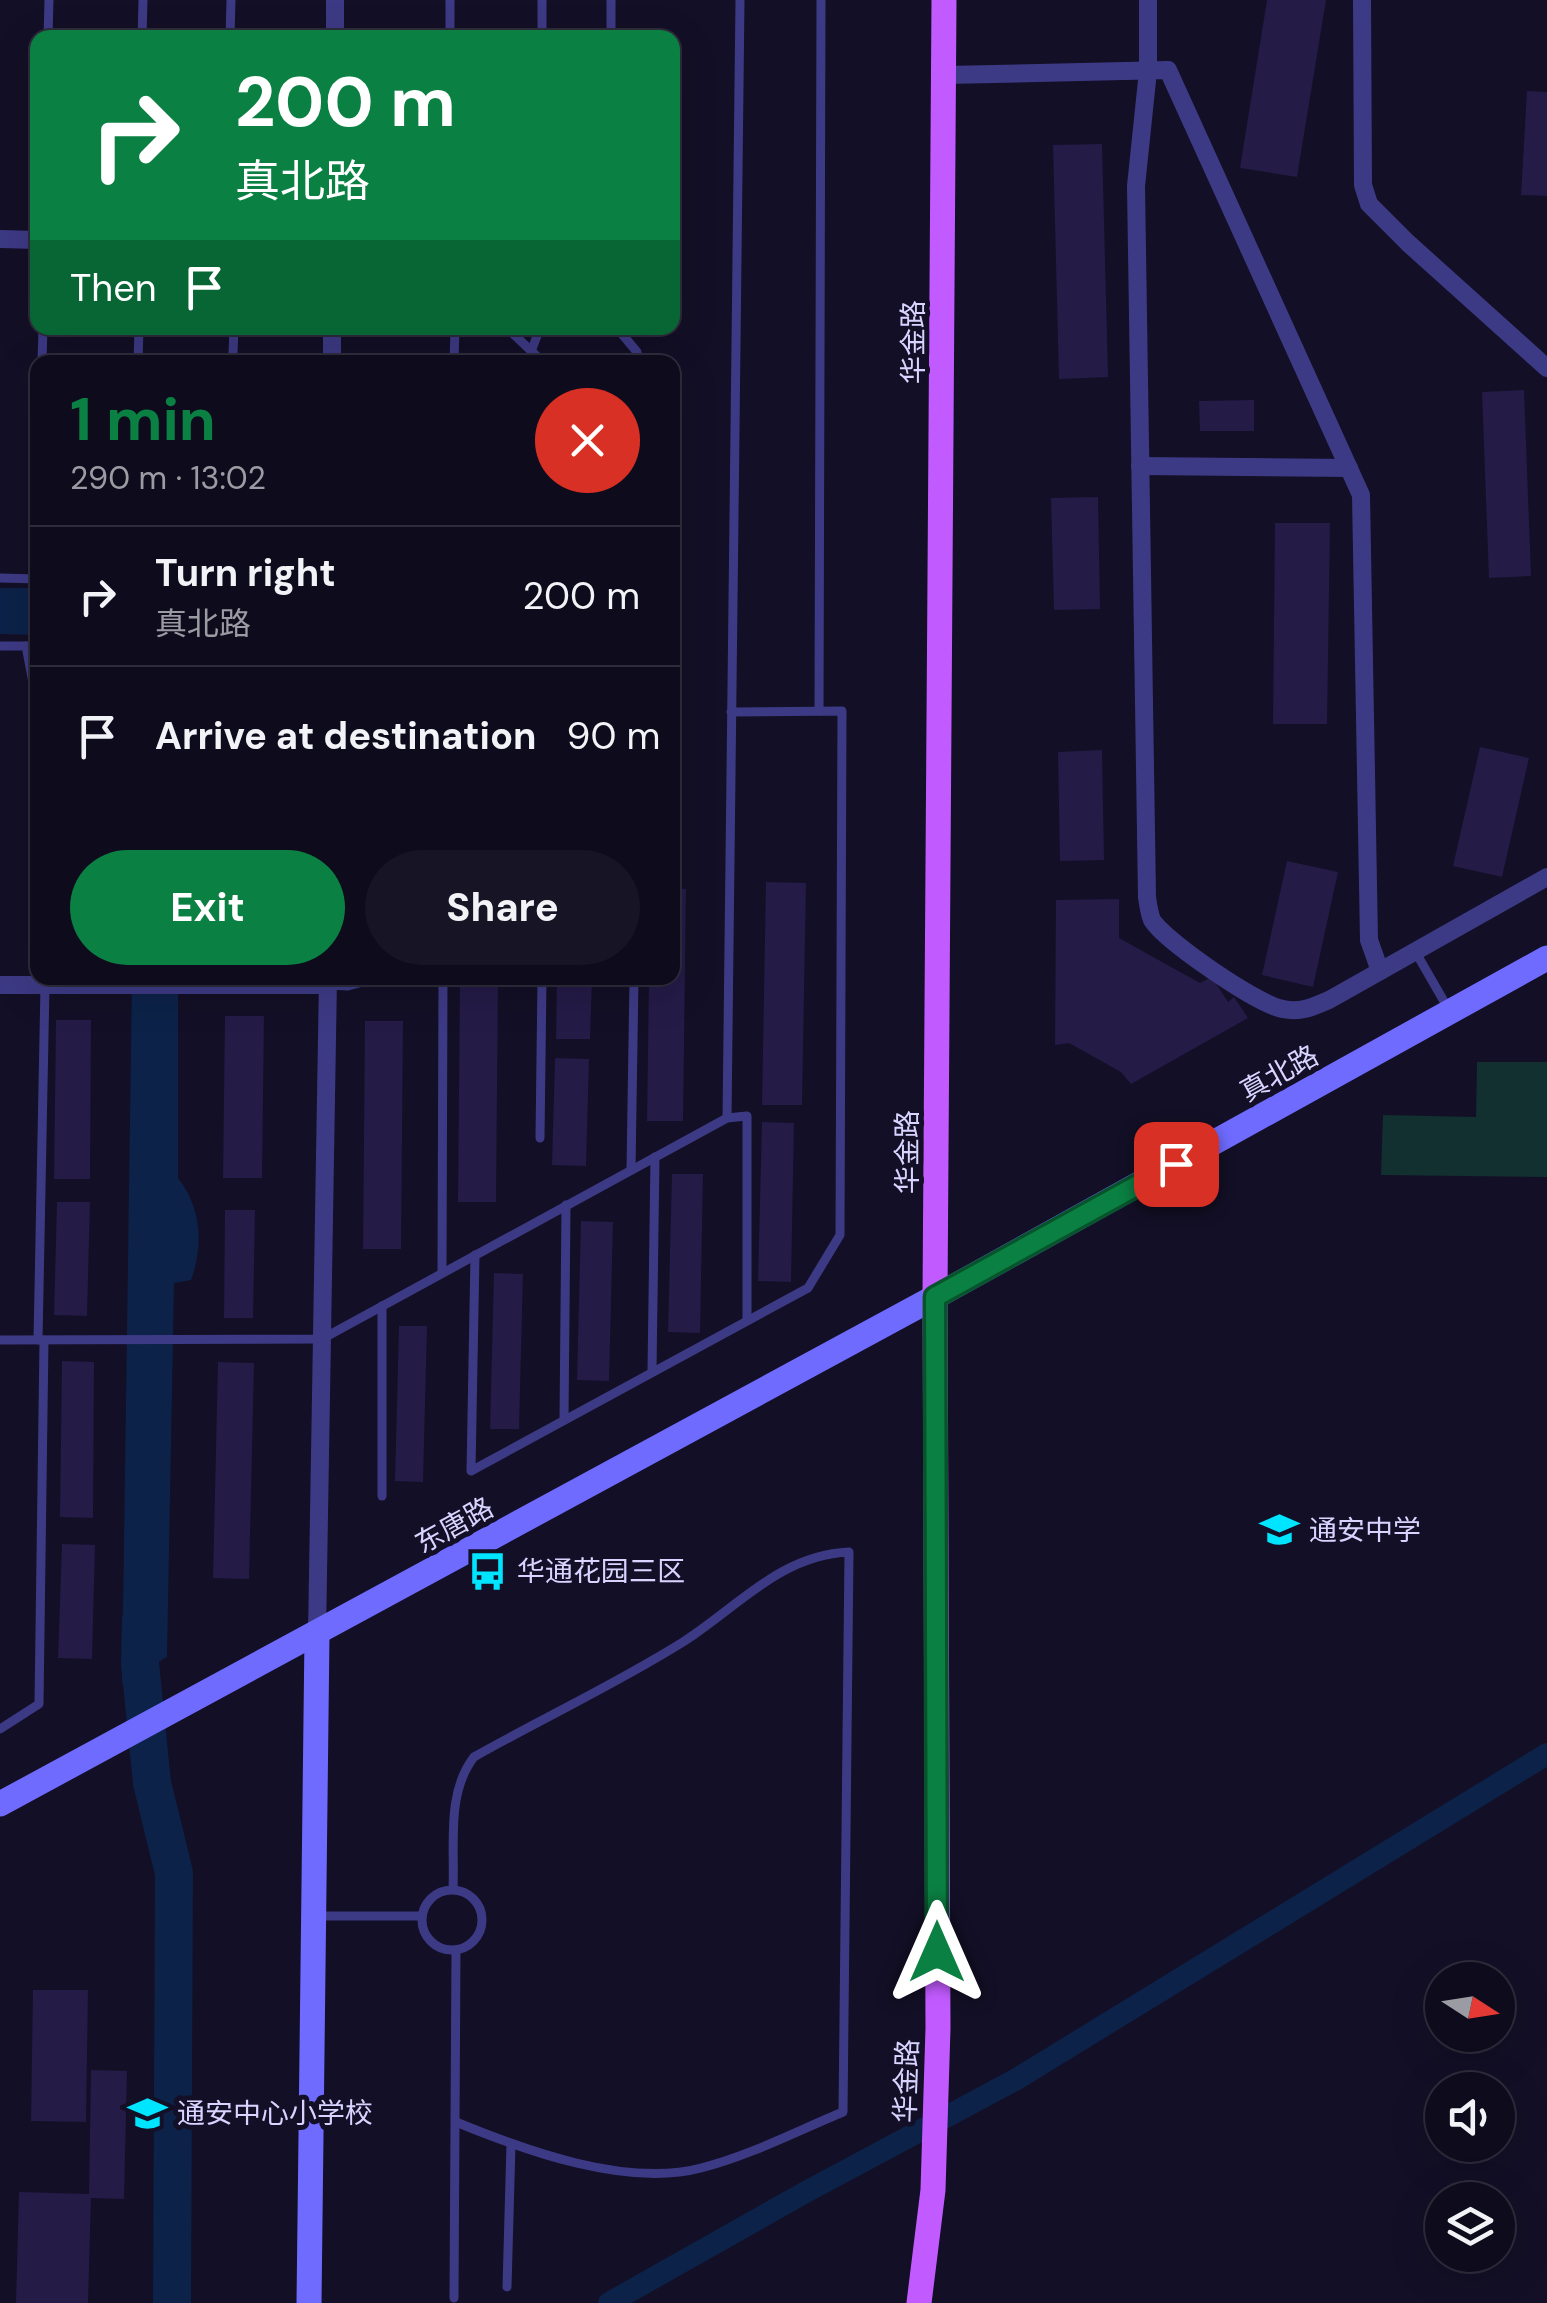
<!DOCTYPE html>
<html lang="en">
<head>
<meta charset="utf-8">
<style>
	:root { --surface:#0e0b1c; --page:#171425; --text:#f1f3f6; --muted:#9b9ba3; --line:#2e2b3b; --accent:#0b8043 }
	body { margin:0; font-family:"DM Sans","Noto Sans SC",sans-serif; background:var(--page); color:var(--text); height:100vh; display:flex; flex-direction:column; font-size:38px; white-space:nowrap }
	* { box-sizing:border-box; margin:0 }
	p { font-size:32px; color:var(--muted) }
	.icon { flex:none; width:55px; height:55px; fill:none; stroke:currentColor; stroke-width:2; stroke-linecap:round; stroke-linejoin:round }
	.map { position:relative; flex:1; overflow:hidden }
	.sheet { position:absolute; left:30px; top:355px; width:650px; height:630px; display:flex; flex-direction:column; background:var(--surface); border-radius:20px; box-shadow:0 10px 40px #0002,0 0 0 2px var(--line) }
	.sheet>* { flex:none }
	.hud { position:absolute; left:30px; top:30px; width:650px; height:305px; border-radius:20px; box-shadow:0 10px 40px #0002,0 0 0 2px var(--line); background:#0b8043; color:#fff; overflow:hidden }
	.needle { width:65px; rotate:102deg }
	.tools { position:absolute; left:1425px; top:1962px; display:grid; gap:20px }
	.tools a { display:grid; place-items:center; width:90px; height:90px; border-radius:50%; background:var(--surface); box-shadow:0 10px 40px #0002,0 0 0 2px var(--line); font-size:50px }
	.pin { position:absolute; display:grid; place-items:center; width:85px; height:85px; color:#fff; margin:-42px; border-radius:20px; box-shadow:0 5px 15px #0006 }
	.me { position:absolute; width:110px; margin:-55px; rotate:0deg; stroke-linejoin:round; filter:drop-shadow(0 0 8px #0008) }
	.turn { display:flex; align-items:center; gap:35px; height:210px; padding:0 40px; font-size:45px }
	.turn .icon { width:130px; height:130px; stroke-width:2.5 }
	.turn b { display:block; font-size:70px; line-height:85px }
	.then { display:flex; align-items:center; height:95px; padding:0 40px; background:#0003; gap:20px; font-size:38px }
	.round { display:grid; place-items:center; flex:none; width:105px; height:105px; border-radius:52px; background:var(--page) }
	.headline { display:flex; align-items:center; justify-content:space-between; height:170px; padding:0 40px }
	h1 { font-size:60px; font-weight:700; line-height:75px; color:var(--accent) }
	.primary-button { display:flex; gap:20px; margin-top:auto; padding:20px 40px }
	.primary-button a { flex:1; height:115px; border-radius:60px; background:var(--accent); color:#fff; font-size:40px; font-weight:700; line-height:115px; text-align:center }
	.primary-button a+a { background:var(--page); color:var(--text) }
	ul { padding:0; list-style:none }
	li { display:flex; align-items:center; gap:30px; height:140px; padding:0 40px; border-top:2px solid var(--line) }
	li div { flex:1 }
	li b { display:block; font-size:38px }
	li em { font-style:normal }
	.map>svg:first-child { display:block }
	.green { fill:#12302f }
	.water { fill:#0c2248 }
	.lines { fill:none; stroke-linecap:round; stroke-linejoin:round }
	.canal { stroke:#0c2248; stroke-width:22 }
	.river { stroke:#0c2248; stroke-width:38 }
	.building { fill:#241b47 }
	.lane { stroke:#3d3a85; stroke-width:9 }
	.street { stroke:#3d3a85; stroke-width:18 }
	.secondary { stroke:#6f6bff; stroke-width:25 }
	.primary { stroke:#c25bff; stroke-width:25 }
	.route-casing { stroke:#07532c; stroke-width:25 }
	.route { stroke:#0b8043; stroke-width:18 }
	.labels { text-anchor:middle; stroke-width:10; stroke-linejoin:round; paint-order:stroke }
	.street-label { font-size:28px; fill:#d9d4ff; stroke:#130f26 }
	.poi-label { font-size:28px; fill:#d9d4ff; stroke:#130f26; text-anchor:start }
</style>
</head>
<body>
<div class="map">
<svg width="1547" height="2303" viewBox="0 0 1547 2303">
	<rect width="100%" height="100%" fill="#130f26"/>
	<path class="green" d="M1477,1062H1547V1177L1381,1175L1383,1115L1476,1117Z"/>
	<g class="water">
		<path d="M0,588H37V635L0,634Z"/>
		<path d="M132,978H178V1178C201,1207 204,1244 191,1280L174,1283L167,1657L122,1683Z"/>
	</g>
	<g class="lines">
		<path class="canal" d="M609,2303L804,2193L1015,2080L1547,1754"/>
		<path class="river" d="M141,1620L140,1663L152,1783L174,1873L172,2303"/>
	</g>
	<g class="building">
		<path d="M1267,0H1326L1297,177L1240,168Z"/>
		<path d="M1527,91L1547,92V196L1521,195Z"/>
		<path d="M1102,144L1108,377L1059,379L1053,145Z"/>
		<path d="M1524,390L1531,576L1489,578L1482,392Z"/>
		<path d="M1254,400V431H1200L1199,401Z"/>
		<path d="M1098,497L1100,609L1054,610L1051,498Z"/>
		<path d="M1275,523H1330L1327,724H1273Z"/>
		<path d="M1480,747L1529,758L1502,877L1453,866Z"/>
		<path d="M1102,750L1104,860L1060,861L1058,752Z"/>
		<path d="M1287,861L1338,872L1313,987L1262,975Z"/>
		<path d="M766,882L806,883L802,1105H762Z"/>
		<path d="M672,888L686,889L683,1121H647L649,978H672Z"/>
		<path d="M1119,899V938L1200,983L1212,977L1228,1002L1234,997L1248,1018L1131,1084L1121,1072L1069,1043L1055,1045L1056,900Z"/>
		<path d="M460,978H498L496,1202H458Z"/>
		<path d="M557,978H592L590,1039H556Z"/>
		<path d="M225,1016H264L262,1178H223Z"/>
		<path d="M56,1020H91L90,1179H54Z"/>
		<path d="M365,1021H403L401,1249H363Z"/>
		<path d="M555,1058L589,1059L586,1166L552,1165Z"/>
		<path d="M762,1122L794,1123L791,1282L758,1281Z"/>
		<path d="M672,1174H703L700,1333L668,1332Z"/>
		<path d="M57,1202H90L87,1316L54,1315Z"/>
		<path d="M225,1210H255L253,1318H224Z"/>
		<path d="M581,1221L613,1222L609,1381L577,1380Z"/>
		<path d="M494,1273L523,1274L519,1429H490Z"/>
		<path d="M399,1326H427L423,1482L395,1481Z"/>
		<path d="M62,1361L94,1362L93,1518L60,1517Z"/>
		<path d="M218,1362L254,1363L249,1579L213,1578Z"/>
		<path d="M62,1544L95,1545L92,1659L58,1658Z"/>
		<path d="M33,1990H88L86,2122L31,2121Z"/>
		<path d="M91,2070L127,2071L124,2199L91,2198L88,2303H16L19,2192L89,2194Z"/>
	</g>
	<g class="lines">
		<g class="lane">
			<path d="M48,38L49,0"/>
			<path d="M142,38L143,0"/>
			<path d="M230,38L231,0"/>
			<path d="M450,38V0"/>
			<path d="M542,38V0"/>
			<path d="M611,38V0"/>
			<path d="M507,328L543,362"/>
			<path d="M617,328L637,352V362"/>
			<path d="M532,349L540,328"/>
			<path d="M233,353L234,328"/>
			<path d="M42,362L43,328"/>
			<path d="M138,362L139,328"/>
			<path d="M454,362L455,328"/>
			<path d="M0,578L38,579"/>
			<path d="M0,646H38"/>
			<path d="M26,646L38,709"/>
			<path d="M819,711L821,0"/>
			<path d="M1415,951L1449,1010"/>
			<path d="M328,985L348,986L378,978"/>
			<path d="M727,1118L740,0"/>
			<path d="M540,1138L542,978"/>
			<path d="M631,1170L634,978"/>
			<path d="M475,1255L471,1471L808,1288L840,1235L842,711L731,712"/>
			<path d="M442,1273L443,978"/>
			<path d="M382,1306V1496"/>
			<path d="M0,1340L322,1339L727,1118L747,1116V1319"/>
			<path d="M38,1340L45,985"/>
			<path d="M652,1371L655,1157"/>
			<path d="M564,1419L566,1205"/>
			<path d="M0,1729L39,1704L44,1340"/>
			<path d="M453,1889C455,1845 446,1793 474,1757C543,1718 616,1684 683,1642C738,1607 780,1555 849,1552L843,2112C797,2131 749,2156 701,2168C627,2188 524,2150 456,2122"/>
			<circle cx="452" cy="1920" r="30"/>
			<path d="M315,1916H422"/>
			<path d="M507,2287L511,2144"/>
			<path d="M454,2298L456,1950"/>
		</g>
		<g class="street">
			<path d="M1148,0V71L1136,186L1147,897C1148,904 1149,913 1152,920C1165,941 1258,1005 1283,1009C1300,1013 1313,1007 1329,1000L1547,877"/>
			<path d="M1362,0L1363,185L1369,204L1408,243L1547,368"/>
			<path d="M335,38V0"/>
			<path d="M946,75L1168,70L1361,495L1369,940L1380,971"/>
			<path d="M0,239L38,240"/>
			<path d="M332,362V328"/>
			<path d="M1140,466L1349,468"/>
			<path d="M0,985H328"/>
			<path d="M317,1634L328,978"/>
		</g>
		<g class="secondary">
			<path d="M0,1804L935,1297L1547,958"/>
			<path d="M309,2303L317,1634"/>
		</g>
		<path class="primary" d="M919,2303L933,2190L938,2028L935,1297L944,0"/>
	</g>
	<g class="lines">
		<defs>
			<path id="route" d="M937,1952L935,1297L1176,1164"/>
		</defs>
		<use href="#route" class="route-casing"/>
		<use href="#route" class="route"/>
	</g>
	<defs>
		<symbol id="school-bare" viewBox="-9 -9 18 18"><path d="M0-5L7-2L0 1L-7-2ZM-4 1L0 2.5L4 1V4Q0 6-4 4Z" fill="#00e5ff" stroke="#130f26" stroke-width="2.5" paint-order="stroke"/></symbol>
		<symbol id="bus-bare" viewBox="-9 -9 18 18"><path d="M-5-6H5V4H4V6H2V4H-2V6H-4V4H-5ZM-3.5-4V0h7V-4ZM-3.5 1.2v1.5H-2V1.2ZM2 1.2v1.5H3.5V1.2Z" fill="#00e5ff" stroke="#130f26" stroke-width="2.5" paint-order="stroke"/></symbol>
	</defs>
	<g fill-rule="evenodd">
		<use href="#school-bare" x="1252" y="1502" width="55" height="55"/>
		<use href="#bus-bare" x="460" y="1544" width="55" height="55"/>
		<use href="#school-bare" x="120" y="2086" width="55" height="55"/>
	</g>
	<g class="labels">
		<g class="street-label">
			<text transform="translate(913 342) rotate(-90)" y="10">华金路</text>
			<text transform="translate(1279 1073) rotate(-29)" y="10">真北路</text>
			<text transform="translate(907 1152) rotate(-90)" y="10">华金路</text>
			<text transform="translate(454 1525) rotate(-29)" y="10">东唐路</text>
			<text transform="translate(906 2081) rotate(-88)" y="10">华金路</text>
		</g>
		<g class="poi-label">
			<text x="1309" y="1540">通安中学</text>
			<text x="517" y="1581">华通花园三区</text>
			<text x="177" y="2123">通安中心小学校</text>
		</g>
	</g>
</svg>
<div class="tools">
<a><svg class="needle" viewBox="-14 -14 28 28"><path d="M0-13l5 13h-10z" fill="#e53935"/><path d="M0 13l5-13h-10z" fill="#9b9ba3"/></svg></a>
<a><svg class="icon" aria-label="sound" viewBox="0 0 24 24"><path d="M4 9h4l5-4v14l-5-4H4zM17 9q2 3 0 6"/></svg></a>
<a><svg class="icon" aria-label="layers" viewBox="0 0 24 24"><path d="M12 4l9 5-9 5-9-5zM3 14l9 5 9-5"/></svg></a>
</div>
<div class="pin" style="left:1176px;top:1164px;background:#d93025"><svg class="icon" aria-label="arrive" viewBox="0 0 24 24"><path d="M6 21V4h12l-3 4 3 4H6"/></svg></div>
<svg class="me" style="left:937px;top:1952px" viewBox="-20 -20 40 40"><path d="M0-17L14 15 0 8-14 15z" fill="#0b8043" stroke="#fff" stroke-width="4"/></svg>
<div class="hud">
<div class="turn"><svg class="icon" aria-label="right" viewBox="0 0 24 24"><path d="M7 20v-9h11M14 6l5 5-5 5"/></svg><div><b>200 m</b>真北路</div></div>
<div class="then">Then<svg class="icon" aria-label="arrive" viewBox="0 0 24 24"><path d="M6 21V4h12l-3 4 3 4H6"/></svg></div>
</div>
<section class="sheet">
<div class="headline"><div><h1>1 min</h1><p>290 m · 13:02</p></div><a class="round" style="background:#d93025;color:#fff"><svg class="icon" aria-label="close" viewBox="0 0 24 24"><path d="M6 6l12 12M18 6L6 18"/></svg></a></div>
<ul>
<li><svg class="icon" aria-label="right" viewBox="0 0 24 24"><path d="M7 20v-9h11M14 6l5 5-5 5"/></svg><div><b>Turn right</b><p>真北路</p></div><em>200 m</em></li>
<li><svg class="icon" aria-label="arrive" viewBox="0 0 24 24"><path d="M6 21V4h12l-3 4 3 4H6"/></svg><div><b>Arrive at destination</b></div><em>90 m</em></li>
</ul>
<div class="primary-button"><a>Exit</a><a>Share</a></div>
</section>
</div>
</body>
</html>
